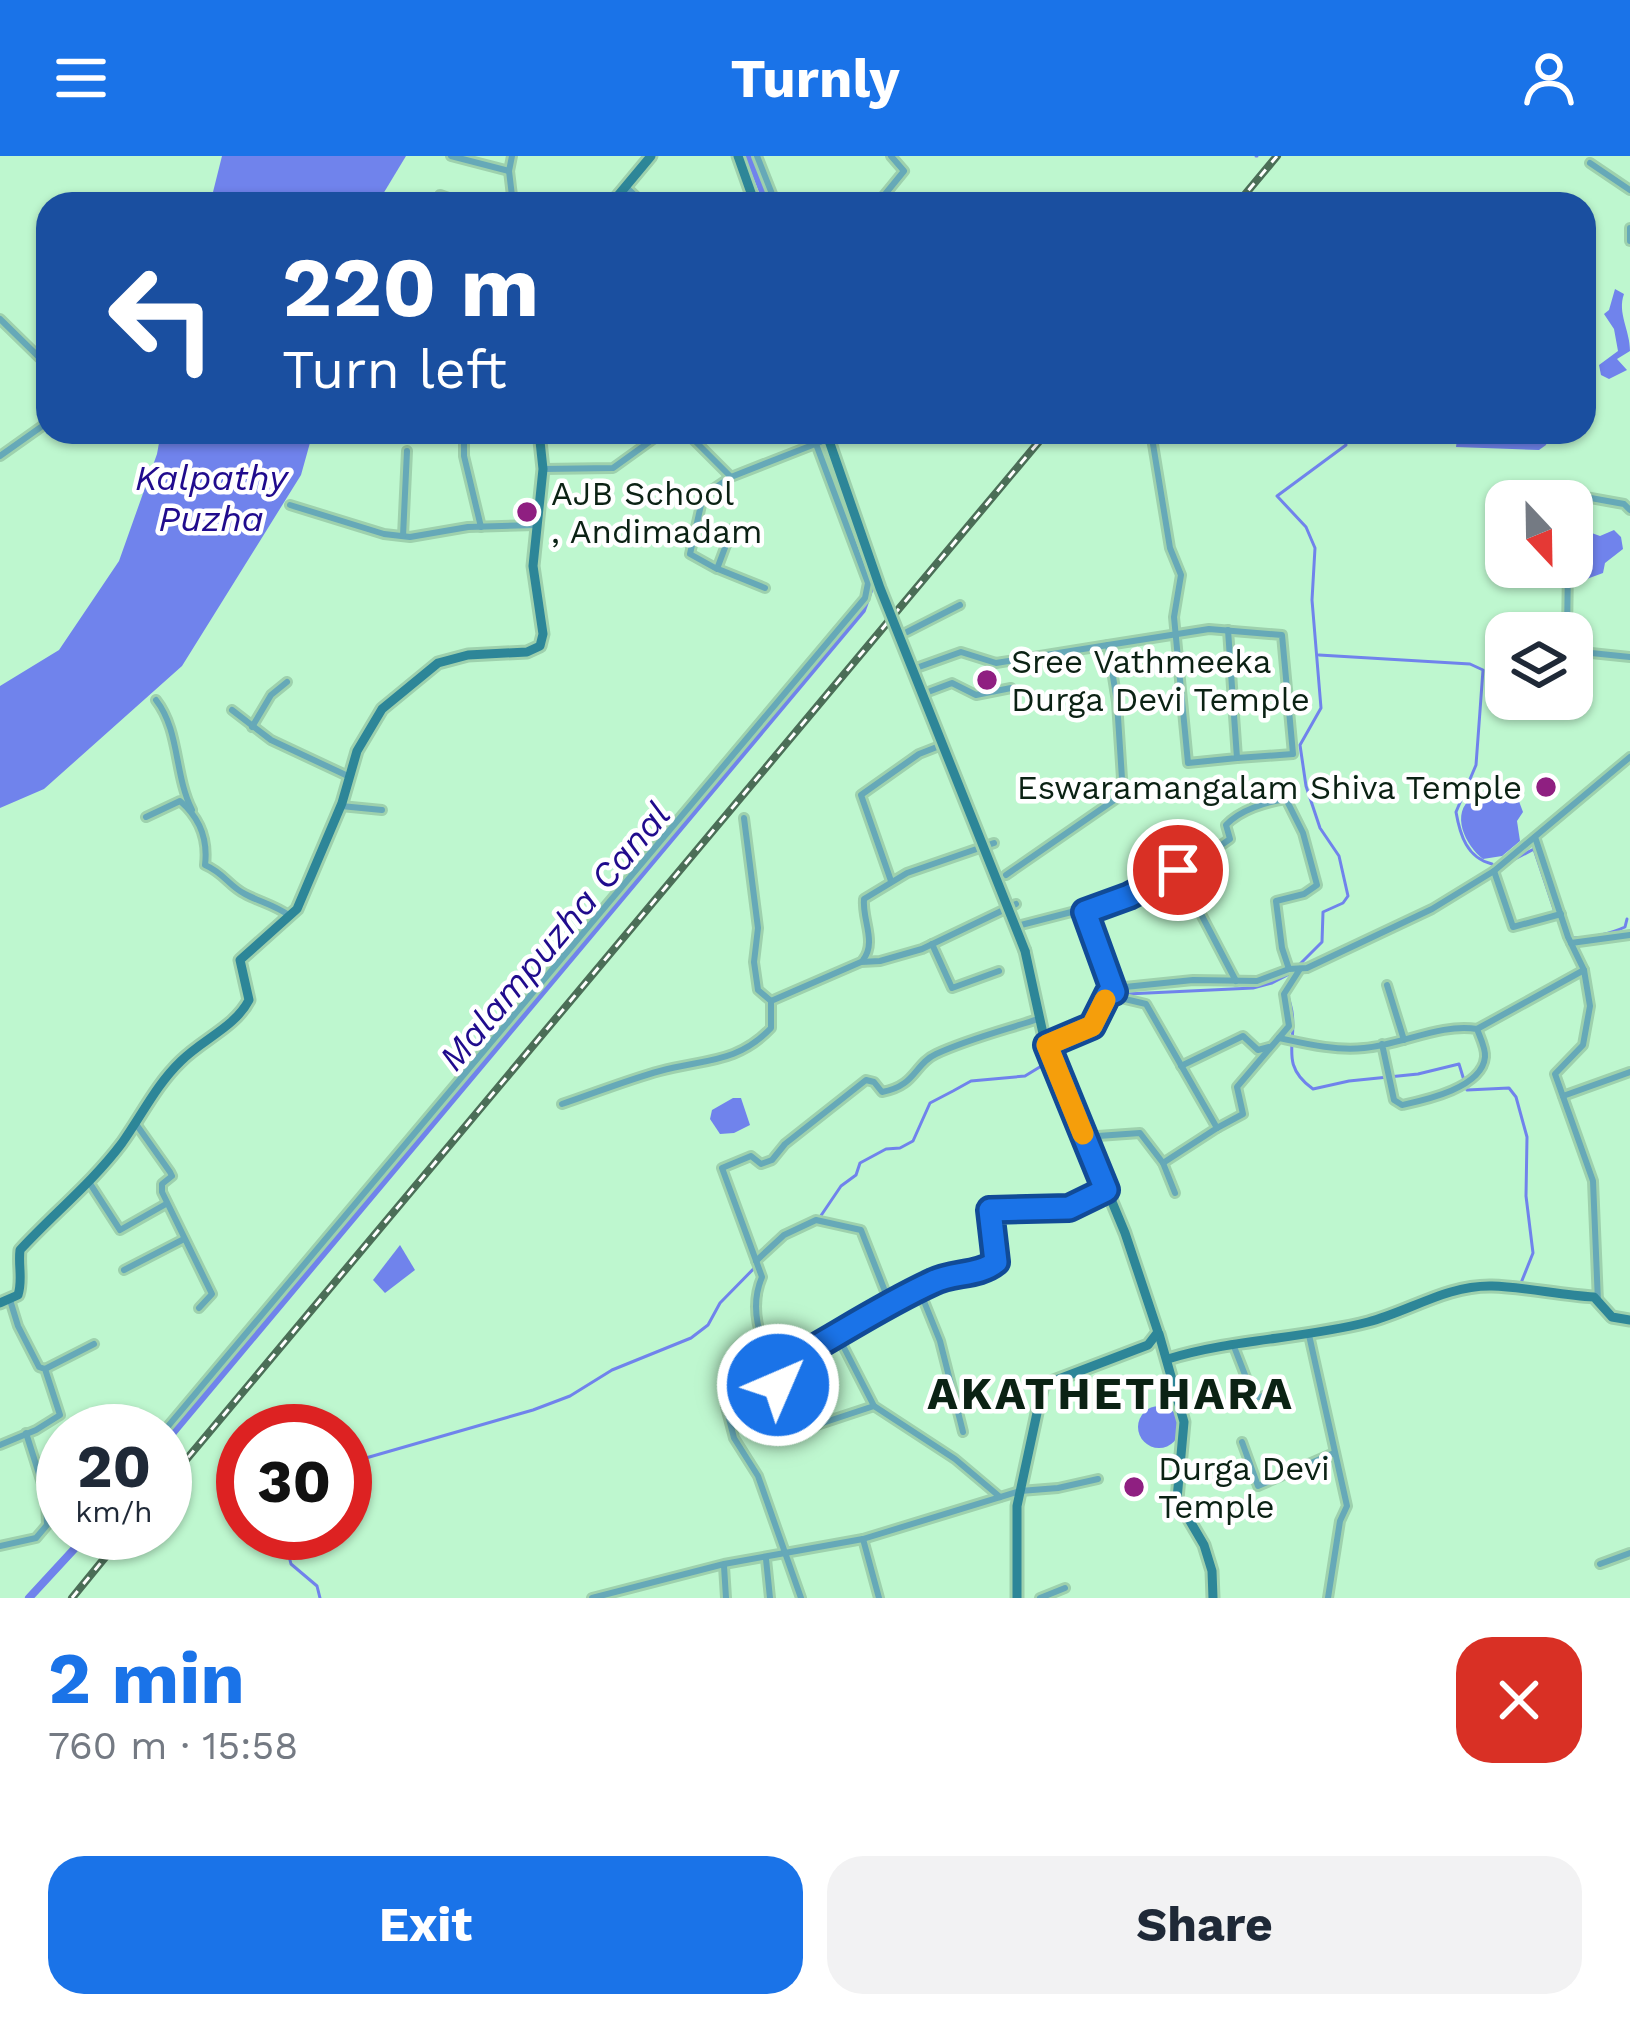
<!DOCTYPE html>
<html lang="en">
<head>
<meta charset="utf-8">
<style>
	:root { --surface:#fff; --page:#f2f2f3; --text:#1f2937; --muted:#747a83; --accent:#1a73e8 }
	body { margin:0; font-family:"Work Sans",sans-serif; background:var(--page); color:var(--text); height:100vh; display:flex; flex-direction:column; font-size:45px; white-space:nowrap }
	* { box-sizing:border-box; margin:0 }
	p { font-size:39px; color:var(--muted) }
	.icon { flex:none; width:66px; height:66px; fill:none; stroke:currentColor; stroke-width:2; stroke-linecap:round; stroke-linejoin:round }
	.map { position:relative; height:1442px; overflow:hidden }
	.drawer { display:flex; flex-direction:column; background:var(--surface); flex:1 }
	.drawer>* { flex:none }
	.guide { position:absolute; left:36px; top:36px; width:1560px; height:252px; border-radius:36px; box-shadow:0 3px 9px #0004; background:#1a4fa0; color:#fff; overflow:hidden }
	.needle { width:78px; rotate:158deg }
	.tools { position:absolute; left:1485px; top:324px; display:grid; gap:24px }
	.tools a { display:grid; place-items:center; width:108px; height:108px; border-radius:24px; background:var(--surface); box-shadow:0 3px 9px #0004; font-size:60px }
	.speed { position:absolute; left:36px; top:1248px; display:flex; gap:24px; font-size:60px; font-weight:700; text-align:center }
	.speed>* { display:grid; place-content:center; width:156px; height:156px; border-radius:50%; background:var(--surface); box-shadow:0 3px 9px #0004; line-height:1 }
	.speed small { font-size:30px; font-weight:400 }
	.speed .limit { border:18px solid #d22; background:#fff; color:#111 }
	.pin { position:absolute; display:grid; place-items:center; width:102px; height:102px; color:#fff; margin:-51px; border:6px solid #fff; border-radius:50%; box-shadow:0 3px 12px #0007 }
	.me { position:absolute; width:132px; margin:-66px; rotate:45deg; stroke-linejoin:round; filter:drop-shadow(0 0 9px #0008) }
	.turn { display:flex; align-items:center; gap:42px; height:252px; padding:0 48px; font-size:54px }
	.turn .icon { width:156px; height:156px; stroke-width:2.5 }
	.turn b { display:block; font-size:84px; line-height:102px }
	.round { display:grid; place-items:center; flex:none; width:126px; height:126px; border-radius:36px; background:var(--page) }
	.summary { display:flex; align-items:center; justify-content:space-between; height:204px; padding:0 48px }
	h1 { font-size:72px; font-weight:700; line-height:90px; color:var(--accent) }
	.cta { display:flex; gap:24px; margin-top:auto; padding:24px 48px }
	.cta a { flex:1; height:138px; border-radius:36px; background:var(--accent); color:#fff; font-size:48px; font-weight:700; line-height:138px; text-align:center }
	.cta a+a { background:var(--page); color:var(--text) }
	header { display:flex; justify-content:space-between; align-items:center; height:156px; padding:0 48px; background:var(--accent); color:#fff; font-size:54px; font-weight:700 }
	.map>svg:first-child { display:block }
	.water { fill:#7083ec }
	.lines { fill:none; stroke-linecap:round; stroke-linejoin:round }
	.stream { stroke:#7083ec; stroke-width:3 }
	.canal { stroke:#7083ec; stroke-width:8 }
	.street-casing { stroke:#9ed1ad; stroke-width:12 }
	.secondary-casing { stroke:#9ed1ad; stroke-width:15 }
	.street { stroke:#66a9b8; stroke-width:6 }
	.secondary { stroke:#2d8698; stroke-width:9 }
	.rail-casing { stroke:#4b6e57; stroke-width:8 }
	.rail { stroke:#fff; stroke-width:3; stroke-dasharray:9; stroke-linecap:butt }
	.secondary-bridge-casing { stroke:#9ed1ad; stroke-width:15; stroke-linecap:butt }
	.secondary-bridge { stroke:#2d8698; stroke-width:9 }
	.route-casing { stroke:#114b97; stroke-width:30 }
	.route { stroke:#1a73e8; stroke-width:21 }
	.slow { stroke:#f59e0b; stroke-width:21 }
	.poi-dot { fill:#8f1f81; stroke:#fff; stroke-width:4.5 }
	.labels { text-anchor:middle; stroke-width:9; stroke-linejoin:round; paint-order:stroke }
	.poi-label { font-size:33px; fill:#0b2214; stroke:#fff; text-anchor:start }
	.water-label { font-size:36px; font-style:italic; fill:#200b8d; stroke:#fff }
	.district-label { font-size:45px; font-weight:bold; letter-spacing:3px; fill:#0b2214; stroke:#fff }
</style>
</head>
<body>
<header><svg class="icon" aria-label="menu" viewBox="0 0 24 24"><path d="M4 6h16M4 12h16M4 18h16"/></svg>Turnly<svg class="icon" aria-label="person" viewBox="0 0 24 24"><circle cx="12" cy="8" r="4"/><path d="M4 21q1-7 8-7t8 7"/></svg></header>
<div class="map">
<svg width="1630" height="1442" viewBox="0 0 1630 1442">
	<rect width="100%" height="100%" fill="#bef7cf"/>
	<g class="water">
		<path d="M222,0H406L377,48H210Z"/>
		<path d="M1615,133L1624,138C1617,157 1630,174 1630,195L1617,203L1627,214L1609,223L1601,219L1599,209L1618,195L1614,173L1604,158L1609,154Z"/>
		<path d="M161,276H313L301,319L182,510L44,633L0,652V530L59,494L119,405L157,298Z"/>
		<path d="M1479,276H1550L1546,289L1539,294L1456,291L1457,283Z"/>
		<path d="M1614,374L1621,381L1623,393L1605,407L1603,417L1584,424L1574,408L1577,384L1589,376L1600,380Z"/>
		<path d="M1514,632L1523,656L1517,665L1520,685L1502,700L1483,703C1466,690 1449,657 1473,641C1484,634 1500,634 1514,632Z"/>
		<path d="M733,942H741L750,969L734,977L720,978L710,963L712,954Z"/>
		<path d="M400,1089L415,1114L385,1137L373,1124Z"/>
		<circle cx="1159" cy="1271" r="21"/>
	</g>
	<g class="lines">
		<g class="stream">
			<path d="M1256,0H1257"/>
			<path d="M1319,499L1470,508L1483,514L1476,609L1456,656C1460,679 1467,702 1492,708"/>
			<path d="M1511,705L1534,693L1555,756"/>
			<path d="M1566,763L1572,782C1589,782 1610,778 1625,771L1627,763"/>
			<path d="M1299,809L1322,786L1323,756L1343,747L1348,740L1339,700L1320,672L1306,630L1300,589L1321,552L1312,444L1315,392L1306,371L1277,340L1346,289L1343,276"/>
			<path d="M1287,835C1288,842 1291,849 1292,856C1297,887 1279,909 1313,933L1349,925L1418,918L1459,908L1467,934L1509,932L1516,941L1527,981L1526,1040L1533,1097L1521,1127"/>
			<path d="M1055,899L1105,865L1114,849L1127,838L1253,832L1272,827L1293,816"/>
			<path d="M818,1064L841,1030L856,1019L860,1007L886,993L900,992L913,985L930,947L953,935L971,925L1025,920L1048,906"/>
			<path d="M782,1084L811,1070"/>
			<path d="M345,1308L533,1254L570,1240L612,1214L691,1182L708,1169L720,1147L771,1095"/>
			<path d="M283,1377L291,1408L317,1430L320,1442"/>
		</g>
		<g class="canal">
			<path d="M749,0L768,48"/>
			<path d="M815,276L825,303"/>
			<path d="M165,1286L862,454L871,429L868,418"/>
			<path d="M29,1442L89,1377"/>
		</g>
		<defs>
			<g id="street">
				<path d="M451,0L509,15"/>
				<path d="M512,0L509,15L513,48"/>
				<path d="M757,0L776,48"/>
				<path d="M1590,7L1630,34"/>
				<path d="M627,32L644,48"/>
				<path d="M440,39L465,48"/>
				<path d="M877,48L904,15L891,0"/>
				<path d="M1630,72V85"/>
				<path d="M0,163L48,210"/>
				<path d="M464,276V300L481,371"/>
				<path d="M686,276L731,321"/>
				<path d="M1152,282L1170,392L1181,419L1174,461L1188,607L1237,602L1228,474"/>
				<path d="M0,300L48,266"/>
				<path d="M543,313L613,312L663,276"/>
				<path d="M1547,345L1552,335L1624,348L1630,354"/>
				<path d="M290,349L384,378L410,381L468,371L536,369"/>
				<path d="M1572,371V390"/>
				<path d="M732,373L717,413L690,398L703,340L731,321L833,281"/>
				<path d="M403,380L407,295"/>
				<path d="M718,413L765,432"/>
				<path d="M907,476L960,449"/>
				<path d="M1567,477L1568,411"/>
				<path d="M1572,495L1630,501"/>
				<path d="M919,511L961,496L996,507L1108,489"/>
				<path d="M928,536L952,527L976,539L1011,532"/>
				<path d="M156,544C180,575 174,618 192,654"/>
				<path d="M232,554L271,584L350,621"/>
				<path d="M252,571L271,539L287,526"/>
				<path d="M341,650L382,654"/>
				<path d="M146,661L180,645C200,662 208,684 205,709C224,717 229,730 245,738C260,746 275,749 290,760"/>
				<path d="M744,662L758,772L754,806L758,834L771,845"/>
				<path d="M1535,681L1568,781L1584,814L1590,850L1583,889L1555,918L1593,1025L1598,1146"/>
				<path d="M1178,714L1236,825"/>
				<path d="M1494,715L1513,771L1561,758"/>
				<path d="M1006,719L1123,638L1117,546L1108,489L1209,473L1282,479L1293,598L1237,602"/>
				<path d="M891,725L861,639L919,598L942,589"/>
				<path d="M1021,769L1087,752"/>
				<path d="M1571,787L1630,779"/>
				<path d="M932,788L952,832L999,815"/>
				<path d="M863,804C877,786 862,764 864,743L907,717L994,687"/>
				<path d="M1387,829L1404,884"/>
				<path d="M1113,835L1086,756L1088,752L1129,741L1217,692L1230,683L1226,669C1240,654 1266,646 1286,643L1303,677L1317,729L1304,738L1276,745L1282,792L1289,813"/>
				<path d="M1477,873L1584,814"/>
				<path d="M1279,882C1307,888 1336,895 1364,892C1401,889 1441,867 1477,873C1480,881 1486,893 1485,901C1482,932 1425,944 1402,949L1394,944L1382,888"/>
				<path d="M1048,888L1092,870L1108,839L1125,831L1193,824L1257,825L1289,813L1307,812L1432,753L1494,715L1630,601"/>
				<path d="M1181,910L1243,880L1258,894L1269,891"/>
				<path d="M1563,940L1630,916"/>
				<path d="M562,948C595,937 627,924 660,915C703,903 737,908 771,872V845L861,806L880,805L922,793L1016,748"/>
				<path d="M136,968L170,1016L172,1020L162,1028V1036L212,1138L199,1152"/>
				<path d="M1217,972L1243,958L1237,931L1289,870L1284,838L1300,813"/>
				<path d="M1084,981L1140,977L1163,1007L1217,972L1146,848L1108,839"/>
				<path d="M1163,1007L1175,1037"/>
				<path d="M89,1026L120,1074L166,1048"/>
				<path d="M756,1105L784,1079L816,1064L861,1074L890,1148"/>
				<path d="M124,1114L184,1083"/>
				<path d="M919,1133L940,1185L963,1276"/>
				<path d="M1309,1179L1347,1350L1340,1365L1328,1442"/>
				<path d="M1233,1188L1254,1242L1280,1237"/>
				<path d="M45,1213L94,1188"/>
				<path d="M774,1214C761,1183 748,1154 762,1121L722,1012L751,1000L761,1008L772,1004L785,988L866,924L874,926L882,936C916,930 914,908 936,898C968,883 1005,874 1038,863"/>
				<path d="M752,1240L771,1284L874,1250"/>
				<path d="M164,1275L865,442L868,427L816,288"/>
				<path d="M1242,1286L1258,1330L1334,1297"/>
				<path d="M0,1289L36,1274L60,1259L45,1213L39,1211L18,1170L10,1144"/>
				<path d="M1000,1341L955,1303L874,1250L838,1180L940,1122L987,1113L996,1106L990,1054L1069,1053L1106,1034"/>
				<path d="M863,1383L879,1442"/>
				<path d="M0,1390L36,1382L47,1369L46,1340L26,1277"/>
				<path d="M766,1403L770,1442"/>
				<path d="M1600,1408L1630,1397"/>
				<path d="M724,1410L726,1442"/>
				<path d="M592,1442L724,1408L863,1383L1020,1335L1058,1332L1098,1323"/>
				<path d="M801,1442L758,1320L734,1282L726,1251L778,1229L774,1214L838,1180"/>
				<path d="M1040,1442L1065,1432"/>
			</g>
			<g id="secondary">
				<path d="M738,0L755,48"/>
				<path d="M611,48L651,0"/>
				<path d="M0,1147L18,1139C23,1124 18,1110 20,1094C53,1058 92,1027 122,987C142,959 156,929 181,905C203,883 235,871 249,844L240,804L297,753L342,647L357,595L382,553L438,507L468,499L527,496L540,490L543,478L533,410L543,313L539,276"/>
				<path d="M1159,1178L1184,1266L1177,1343L1204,1389L1212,1415L1213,1442"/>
				<path d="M1168,1203C1233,1183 1302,1183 1368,1166C1410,1155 1447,1129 1492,1130C1526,1131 1560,1139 1594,1141L1612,1161L1630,1164"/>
				<path d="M1017,1442V1350L1043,1229L1148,1189L1158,1176L1125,1077L1044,882L1025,795"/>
			</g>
		</defs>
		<use href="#street" class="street-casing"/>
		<use href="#secondary" class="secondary-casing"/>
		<use href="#street" class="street"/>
		<use href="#secondary" class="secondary"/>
		<defs>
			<g id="rail">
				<path d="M1237,48L1277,0"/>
				<path d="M165,1329L1047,276"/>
				<path d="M72,1442L125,1377"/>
			</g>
		</defs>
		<use href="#rail" class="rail-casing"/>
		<use href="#rail" class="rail"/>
		<defs>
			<path id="secondary-bridge" d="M826,276L880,432L1025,795"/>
		</defs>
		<use href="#secondary-bridge" class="secondary-bridge-casing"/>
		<use href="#secondary-bridge" class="secondary-bridge"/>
	</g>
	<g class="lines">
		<defs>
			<path id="route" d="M778,1229L774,1214C828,1186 878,1151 933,1126C953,1116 979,1120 996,1106L990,1054L1069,1052L1106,1034L1047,889L1092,870L1108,838L1114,836L1085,756L1129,740L1178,714"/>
		</defs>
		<use href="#route" class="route-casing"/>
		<use href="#route" class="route"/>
		<path class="slow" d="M1083,978L1047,889L1092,870L1105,844"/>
	</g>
	<g class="poi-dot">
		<circle cx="527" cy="356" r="12"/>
		<circle cx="987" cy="524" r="12"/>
		<circle cx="1546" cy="631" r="12"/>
		<circle cx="1134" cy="1331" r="12"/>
	</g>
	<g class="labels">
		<g class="poi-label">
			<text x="551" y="349">AJB School<tspan x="551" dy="38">, Andimadam</tspan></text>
			<text x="1011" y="517">Sree Vathmeeka<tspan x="1011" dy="38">Durga Devi Temple</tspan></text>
			<text x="1522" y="643" text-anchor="end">Eswaramangalam Shiva Temple</text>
			<text x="1158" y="1324">Durga Devi<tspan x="1158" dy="38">Temple</tspan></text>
		</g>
		<g class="water-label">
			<text x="211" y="334">Kalpathy<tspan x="211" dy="41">Puzha</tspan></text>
			<text transform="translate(554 780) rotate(-50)" y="13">Malampuzha Canal</text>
		</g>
		<g class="district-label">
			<text x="1111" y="1253">AKATHETHARA</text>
		</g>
	</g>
</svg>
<div class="tools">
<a><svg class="needle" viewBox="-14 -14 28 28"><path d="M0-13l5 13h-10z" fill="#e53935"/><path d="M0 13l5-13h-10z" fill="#747a83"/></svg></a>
<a><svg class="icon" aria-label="layers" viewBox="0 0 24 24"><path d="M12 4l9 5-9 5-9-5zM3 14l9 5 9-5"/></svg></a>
</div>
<div class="speed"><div>20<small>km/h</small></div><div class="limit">30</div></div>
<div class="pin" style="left:1178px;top:714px;background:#d93025"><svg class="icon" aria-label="arrive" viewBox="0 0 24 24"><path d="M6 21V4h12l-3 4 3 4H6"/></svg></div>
<svg class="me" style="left:778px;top:1229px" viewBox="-20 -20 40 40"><circle r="17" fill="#1a73e8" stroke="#fff" stroke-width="3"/><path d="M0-11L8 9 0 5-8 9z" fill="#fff"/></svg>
<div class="guide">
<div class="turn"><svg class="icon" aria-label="left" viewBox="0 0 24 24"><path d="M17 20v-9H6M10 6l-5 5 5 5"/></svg><div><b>220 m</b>Turn left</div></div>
</div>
</div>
<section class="drawer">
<div class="summary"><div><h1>2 min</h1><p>760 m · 15:58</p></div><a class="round" style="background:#d93025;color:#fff"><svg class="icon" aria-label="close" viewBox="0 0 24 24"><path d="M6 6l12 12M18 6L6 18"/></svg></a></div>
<div class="cta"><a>Exit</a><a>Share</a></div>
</section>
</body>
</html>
